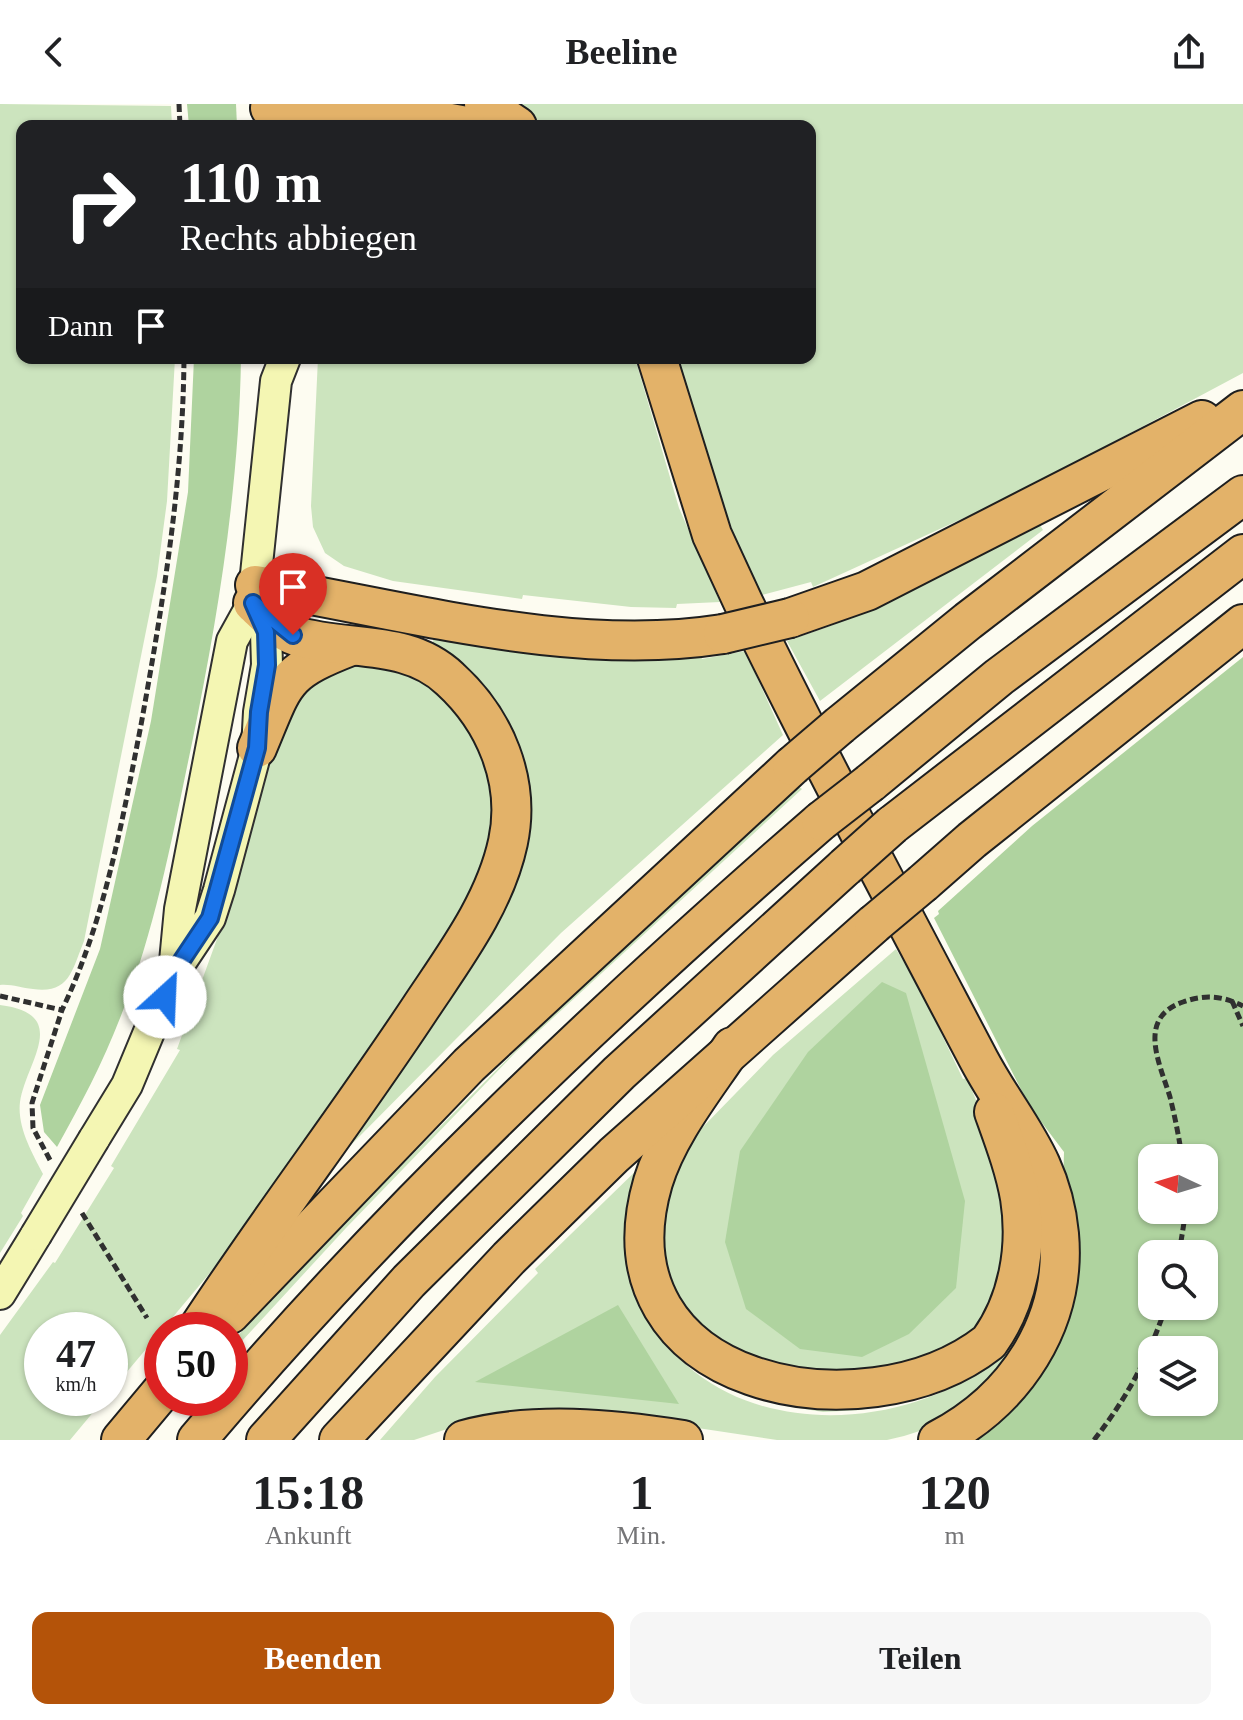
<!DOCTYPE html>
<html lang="de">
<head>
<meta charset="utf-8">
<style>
	:root { --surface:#fff; --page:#f6f6f6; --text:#202124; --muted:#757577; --accent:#b45309 }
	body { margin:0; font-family:"Times New Roman",serif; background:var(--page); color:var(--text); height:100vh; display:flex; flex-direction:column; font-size:30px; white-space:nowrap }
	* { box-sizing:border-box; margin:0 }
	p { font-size:26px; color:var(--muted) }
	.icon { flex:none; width:44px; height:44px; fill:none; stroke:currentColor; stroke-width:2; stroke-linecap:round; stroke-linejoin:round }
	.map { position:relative; height:1336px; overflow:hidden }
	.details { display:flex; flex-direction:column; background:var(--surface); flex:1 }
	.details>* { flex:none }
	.guide { position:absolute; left:16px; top:16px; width:800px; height:244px; border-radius:16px; box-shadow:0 2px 6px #0004; background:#202124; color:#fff; overflow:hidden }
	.needle { width:52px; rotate:274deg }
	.fabs { position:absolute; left:1138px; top:1040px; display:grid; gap:16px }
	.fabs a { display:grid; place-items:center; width:80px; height:80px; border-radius:16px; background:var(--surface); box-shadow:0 2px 6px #0004; font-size:40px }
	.speed { position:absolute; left:24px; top:1208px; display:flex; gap:16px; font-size:40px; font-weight:700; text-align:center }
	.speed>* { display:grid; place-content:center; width:104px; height:104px; border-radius:50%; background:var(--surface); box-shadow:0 2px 6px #0004; line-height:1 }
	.speed small { font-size:20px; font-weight:400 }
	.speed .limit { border:12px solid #d22; background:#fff; color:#111 }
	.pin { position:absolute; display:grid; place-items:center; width:68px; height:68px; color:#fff; margin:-82px -34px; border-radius:50% 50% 50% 0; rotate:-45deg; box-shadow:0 0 8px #0007 }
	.pin .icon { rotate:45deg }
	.me { position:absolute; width:88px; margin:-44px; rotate:25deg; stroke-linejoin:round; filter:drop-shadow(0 0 6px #0008) }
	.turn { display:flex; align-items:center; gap:28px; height:168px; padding:0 32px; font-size:36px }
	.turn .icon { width:104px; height:104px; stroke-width:2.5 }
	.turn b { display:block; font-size:56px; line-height:68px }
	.then { display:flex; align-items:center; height:76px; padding:0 32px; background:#0003; gap:16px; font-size:30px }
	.eta { display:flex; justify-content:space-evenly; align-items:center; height:136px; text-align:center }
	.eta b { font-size:48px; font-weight:800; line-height:56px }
	.primary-button { display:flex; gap:16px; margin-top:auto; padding:16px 32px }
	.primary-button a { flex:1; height:92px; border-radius:16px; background:var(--accent); color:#fff; font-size:32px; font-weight:800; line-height:92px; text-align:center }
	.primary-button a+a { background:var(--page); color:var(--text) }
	header { display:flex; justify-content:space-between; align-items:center; height:104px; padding:0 32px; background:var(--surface); font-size:36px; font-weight:800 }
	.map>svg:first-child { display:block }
	.green { fill:#cce4be }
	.forest { fill:#afd39f; fill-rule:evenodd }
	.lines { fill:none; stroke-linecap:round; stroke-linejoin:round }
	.secondary-casing { stroke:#303030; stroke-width:34 }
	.highway-casing { stroke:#1f1f1f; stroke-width:42 }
	.path { stroke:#303030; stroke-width:5; stroke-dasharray:8 4; stroke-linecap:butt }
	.secondary { stroke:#f4f6b3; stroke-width:30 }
	.highway { stroke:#e3b269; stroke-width:38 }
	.secondary-bridge-casing { stroke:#303030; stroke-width:34; stroke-linecap:butt }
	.highway-bridge-casing { stroke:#1f1f1f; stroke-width:42; stroke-linecap:butt }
	.secondary-bridge { stroke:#f4f6b3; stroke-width:30 }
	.highway-bridge { stroke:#e3b269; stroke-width:38 }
	.route-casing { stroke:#114b97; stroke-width:20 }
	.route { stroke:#1a73e8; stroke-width:14 }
</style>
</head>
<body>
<header><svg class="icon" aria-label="back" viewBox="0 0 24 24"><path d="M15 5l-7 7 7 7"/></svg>Beeline<svg class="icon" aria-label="share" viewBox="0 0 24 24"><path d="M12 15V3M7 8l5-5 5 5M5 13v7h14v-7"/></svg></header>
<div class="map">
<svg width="1243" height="1336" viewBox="0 0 1243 1336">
	<rect width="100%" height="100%" fill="#fdfcf1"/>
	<g class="green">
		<path d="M0,0L171,2L172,22H22V254H175L167,397L157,472L84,837C72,866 70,890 33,885C21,884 12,880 0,881Z"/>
		<path d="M515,0H1243V269L1014,391L813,483L811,478L762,491C721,418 700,335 678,254H810V22H541Z"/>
		<path d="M318,254H635L679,404L720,498L677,500L676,504L631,503L523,491L522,495L393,477L344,462L325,449L313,423L311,402Z"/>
		<path d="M1040,421L1043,426L820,597L787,537L833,521Z"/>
		<path d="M434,528L620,556L701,552L702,555L745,547L783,631L561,829L345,1047L340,1043L522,713L432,548Z"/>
		<path d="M350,556L426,572L480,632L498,707L474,795L283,1072L209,1170L110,1288V1226H42V1294H105L70,1336H0V1231L53,1158L55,1159L114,1064L111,1062L180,946L177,945L221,824L285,599Z"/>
		<path d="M799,683L802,685L516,948L346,1124L230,1250V1240L343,1120L618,844Z"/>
		<path d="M896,845L920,885L963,975L967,974L985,1018L1011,1112L994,1209L896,1297L861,1306L823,1308L786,1302L753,1289L720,1262L665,1170L661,1115L679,1056L698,1028L773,951Z"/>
		<path d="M0,901C72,910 26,958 20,998C17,1023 32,1049 43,1070L21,1109L23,1112L0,1149Z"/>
		<path d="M644,1059L645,1205C707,1336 892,1336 993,1258C1019,1226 1029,1180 1043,1141L1041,1182L1026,1229L993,1278L929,1324L904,1332L887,1336H777L671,1320L453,1323L414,1336H380L435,1273L538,1169L535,1165Z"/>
	</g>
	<g class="forest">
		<path d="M187,0H236L237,22H189Z"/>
		<path d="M194,254H241C239,383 218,513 192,639C173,729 156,823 122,909C103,959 81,1000 57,1043L44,1028L40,1001L100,845L151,617L188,388Z"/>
		<path d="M1243,553V1336H964L1007,1302L1063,1084L1064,1048L1030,1003L934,814L939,810L938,807L1032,722ZM1152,1054H1204V1106H1152ZM1152,1150H1204V1202H1152ZM1152,1246H1204V1298H1152Z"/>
		<path d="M882,878L906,889L965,1097L956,1184L909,1230L862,1253L800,1245L746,1205L725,1138L740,1047L808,948Z"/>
		<path d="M618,1201L679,1300L475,1278Z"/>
	</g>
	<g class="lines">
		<defs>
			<g id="secondary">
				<path d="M174,868L180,805L232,537L253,499L276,277L285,254"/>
				<path d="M94,1035L127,981L174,868L210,814L219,786L257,644L259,608L267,561L266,528L254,501"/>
				<path d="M0,1190L36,1131"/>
			</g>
			<g id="highway">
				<path d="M484,0L517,22"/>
				<path d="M270,4L321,16L419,13L466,22"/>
				<path d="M657,254L712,431L743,498C818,652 899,804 979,956C1012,1018 1052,1054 1059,1130C1067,1219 1015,1296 938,1336"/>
				<path d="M255,481C406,506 570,554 723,530"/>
				<path d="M790,514L867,487L1202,316"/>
				<path d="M840,621L968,517L1243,306"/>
				<path d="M257,644C285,578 281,569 351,542"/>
				<path d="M870,679L999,573L1243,391"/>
				<path d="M892,721L1243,450"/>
				<path d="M923,779L972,736L1243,520"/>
				<path d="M732,943C704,985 668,1029 653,1078C593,1283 864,1336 989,1238C1018,1198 1028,1144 1020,1094C1015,1065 1004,1036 994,1008"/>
				<path d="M230,1210L469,961L792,662"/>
				<path d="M197,1226C269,1116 349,1012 421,903C455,852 495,799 508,738C521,677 495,616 450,575C407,534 347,548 296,532C280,527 265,510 253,499"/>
				<path d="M121,1336L162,1287"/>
				<path d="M197,1336C386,1112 600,909 821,717"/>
				<path d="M266,1336L409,1177L619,969L845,763"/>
				<path d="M339,1336L509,1154L614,1051L874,820"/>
				<path d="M464,1336C533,1317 613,1325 683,1336"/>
			</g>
		</defs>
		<use href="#secondary" class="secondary-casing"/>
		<use href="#highway" class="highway-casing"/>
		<g class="path">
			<path d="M179,0L180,22"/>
			<path d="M0,892L62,906C105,816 122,718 141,621C163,499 183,378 184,254"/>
			<path d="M1232,897L1243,922"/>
			<path d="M1182,1054C1179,1033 1175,1013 1170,993C1160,960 1136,914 1183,898C1205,890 1223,892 1243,902"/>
			<path d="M50,1056L33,1024L32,999L62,906"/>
			<path d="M82,1109L147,1214"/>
			<path d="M1179,1150L1186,1106"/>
			<path d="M1094,1336C1127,1294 1149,1253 1166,1202"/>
		</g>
		<use href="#secondary" class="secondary"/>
		<use href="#highway" class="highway"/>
		<defs>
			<path id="secondary-bridge" d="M36,1131L94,1035"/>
			<g id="highway-bridge">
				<path d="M723,530L790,514"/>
				<path d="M792,662L840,621"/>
				<path d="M821,717L870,679"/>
				<path d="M845,763L892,721"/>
				<path d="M874,820L923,779"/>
			</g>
		</defs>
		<use href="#secondary-bridge" class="secondary-bridge-casing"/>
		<use href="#highway-bridge" class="highway-bridge-casing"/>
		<use href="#secondary-bridge" class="secondary-bridge"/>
		<use href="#highway-bridge" class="highway-bridge"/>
	</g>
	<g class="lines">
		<defs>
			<path id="route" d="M165,893L174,868L210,814L257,644L259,608L267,561L266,528L253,499L293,531"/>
		</defs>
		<use href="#route" class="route-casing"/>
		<use href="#route" class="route"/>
	</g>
</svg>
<div class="fabs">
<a><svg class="needle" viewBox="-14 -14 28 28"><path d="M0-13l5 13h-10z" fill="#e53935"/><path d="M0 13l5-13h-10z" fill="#757577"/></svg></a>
<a><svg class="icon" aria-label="search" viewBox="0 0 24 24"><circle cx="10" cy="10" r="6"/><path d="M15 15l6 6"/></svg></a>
<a><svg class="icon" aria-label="layers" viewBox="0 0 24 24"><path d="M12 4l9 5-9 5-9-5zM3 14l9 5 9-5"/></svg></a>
</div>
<div class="speed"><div>47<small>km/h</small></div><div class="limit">50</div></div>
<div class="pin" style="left:293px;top:531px;background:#d93025"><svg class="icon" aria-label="arrive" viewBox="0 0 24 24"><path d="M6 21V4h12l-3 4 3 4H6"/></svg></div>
<svg class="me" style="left:165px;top:893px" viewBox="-20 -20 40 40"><circle r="19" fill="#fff"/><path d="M0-13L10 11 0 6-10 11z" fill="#1a73e8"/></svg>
<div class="guide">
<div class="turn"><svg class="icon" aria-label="right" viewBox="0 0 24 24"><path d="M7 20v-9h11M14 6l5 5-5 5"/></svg><div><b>110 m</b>Rechts abbiegen</div></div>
<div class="then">Dann<svg class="icon" aria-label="arrive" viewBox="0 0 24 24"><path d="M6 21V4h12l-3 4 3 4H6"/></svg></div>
</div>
</div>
<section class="details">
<div class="eta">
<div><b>15:18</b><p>Ankunft</p></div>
<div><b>1</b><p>Min.</p></div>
<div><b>120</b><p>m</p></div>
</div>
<div class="primary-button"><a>Beenden</a><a>Teilen</a></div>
</section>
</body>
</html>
